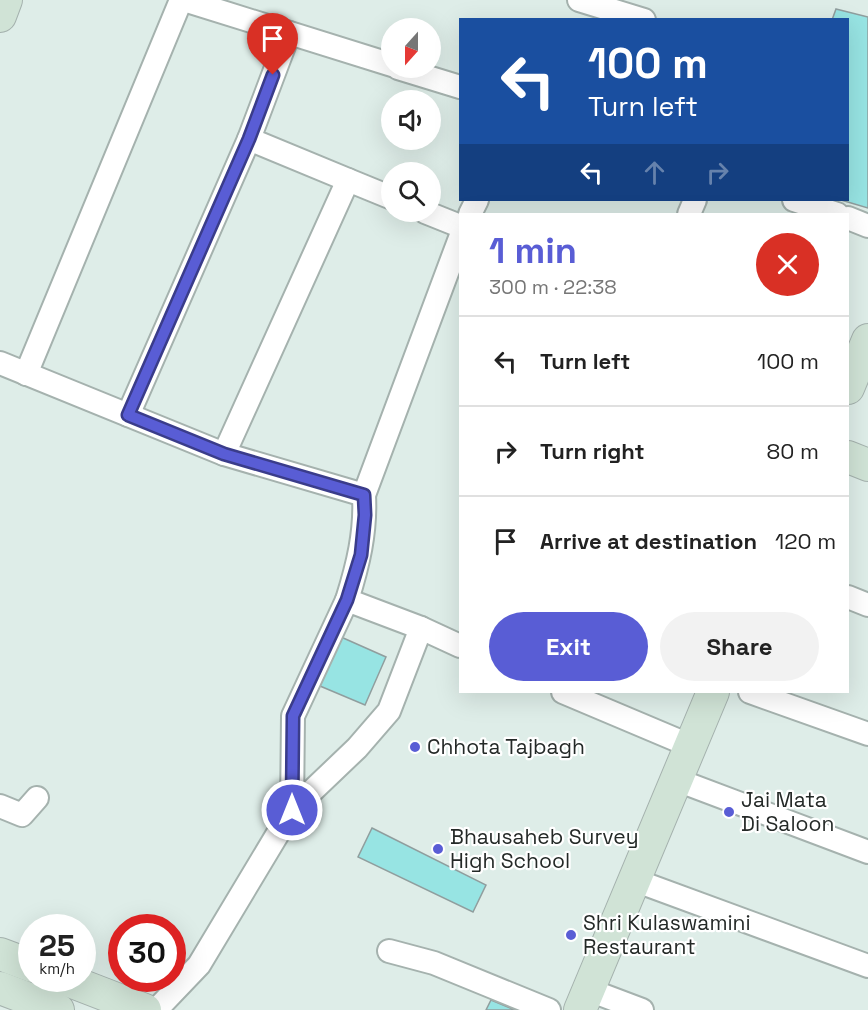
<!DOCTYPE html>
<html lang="en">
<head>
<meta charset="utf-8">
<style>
	:root { --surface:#fff; --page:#f2f2f2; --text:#222; --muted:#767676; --line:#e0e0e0; --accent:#595dd5 }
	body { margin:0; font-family:"Space Grotesk",sans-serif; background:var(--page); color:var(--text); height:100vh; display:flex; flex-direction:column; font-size:22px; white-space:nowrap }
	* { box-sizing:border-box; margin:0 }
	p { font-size:20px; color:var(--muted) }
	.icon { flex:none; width:33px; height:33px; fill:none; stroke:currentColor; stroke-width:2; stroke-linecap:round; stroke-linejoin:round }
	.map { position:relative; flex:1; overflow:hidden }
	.side { position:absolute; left:459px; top:213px; width:390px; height:480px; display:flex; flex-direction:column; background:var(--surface); border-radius:0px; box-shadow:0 6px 24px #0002 }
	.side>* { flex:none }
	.hud { position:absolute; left:459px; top:18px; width:390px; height:183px; border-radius:0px; box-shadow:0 6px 24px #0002; background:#1a4fa0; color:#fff; overflow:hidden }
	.needle { width:39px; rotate:201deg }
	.buttons { position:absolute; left:381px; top:18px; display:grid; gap:12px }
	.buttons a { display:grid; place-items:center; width:60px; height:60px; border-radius:50%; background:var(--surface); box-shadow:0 6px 24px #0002; font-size:30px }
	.speed { position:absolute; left:18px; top:914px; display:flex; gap:12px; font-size:30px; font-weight:700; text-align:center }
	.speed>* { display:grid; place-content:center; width:78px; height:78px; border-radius:50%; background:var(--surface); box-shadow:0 6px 24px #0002; line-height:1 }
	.speed small { font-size:15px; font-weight:400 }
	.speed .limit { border:9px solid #d22; background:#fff; color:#111 }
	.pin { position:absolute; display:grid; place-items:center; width:51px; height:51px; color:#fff; margin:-62px -26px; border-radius:50% 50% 50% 0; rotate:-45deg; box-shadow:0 0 6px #0007 }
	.pin .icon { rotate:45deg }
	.me { position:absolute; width:66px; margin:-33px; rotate:0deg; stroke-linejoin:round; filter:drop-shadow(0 0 4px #0008) }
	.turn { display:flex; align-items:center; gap:21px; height:126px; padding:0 30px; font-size:27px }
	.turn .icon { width:78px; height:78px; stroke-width:2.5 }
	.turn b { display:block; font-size:42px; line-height:51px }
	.lanes { display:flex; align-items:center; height:57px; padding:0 30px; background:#0003; justify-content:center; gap:30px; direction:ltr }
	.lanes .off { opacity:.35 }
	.round { display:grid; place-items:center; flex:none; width:63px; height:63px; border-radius:32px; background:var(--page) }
	.overview { display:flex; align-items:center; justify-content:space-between; height:102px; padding:0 30px }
	h1 { font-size:36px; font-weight:700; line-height:45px; color:var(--accent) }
	.button { display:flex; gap:12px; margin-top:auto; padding:12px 30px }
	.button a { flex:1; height:69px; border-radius:36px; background:var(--accent); color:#fff; font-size:24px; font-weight:700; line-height:69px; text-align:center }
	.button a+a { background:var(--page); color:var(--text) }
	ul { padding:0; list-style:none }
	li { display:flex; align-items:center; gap:18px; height:90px; padding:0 30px; border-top:2px solid var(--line) }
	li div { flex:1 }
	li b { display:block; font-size:22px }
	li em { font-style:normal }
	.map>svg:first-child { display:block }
	.building { fill:#97e4e3; stroke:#909e9e; stroke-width:1.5 }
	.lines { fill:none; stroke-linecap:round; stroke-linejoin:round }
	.street-casing { stroke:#a5b2ae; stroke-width:26 }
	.secondary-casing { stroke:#a5b2ae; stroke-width:34 }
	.street { stroke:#fff; stroke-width:22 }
	.secondary { stroke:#d0e3d6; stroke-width:32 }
	.route-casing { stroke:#3a3c8a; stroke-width:15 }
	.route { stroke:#595dd5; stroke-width:10 }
	.poi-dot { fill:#595dd5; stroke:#fff; stroke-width:2 }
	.labels { text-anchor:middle; stroke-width:4.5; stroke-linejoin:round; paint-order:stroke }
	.poi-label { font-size:21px; fill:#242927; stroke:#fff; text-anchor:start }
</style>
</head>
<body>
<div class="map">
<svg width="868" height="1010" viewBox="0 0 868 1010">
	<rect width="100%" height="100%" fill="#deede8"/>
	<g class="building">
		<path d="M836,9L868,17V208L841,200H848V20H832Z"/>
		<path d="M341,637L386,657L365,705L320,686Z"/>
		<path d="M372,828L486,885L473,912L358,857Z"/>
		<path d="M491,1000L515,1010H486Z"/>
	</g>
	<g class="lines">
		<defs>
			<g id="street">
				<path d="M184,0L392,65"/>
				<path d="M579,0L644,20"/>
				<path d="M289,33L249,139L348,180"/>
				<path d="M398,68L460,87"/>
				<path d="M794,200L837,214"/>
				<path d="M425,212L460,226"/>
				<path d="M470,214L477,200"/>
				<path d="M689,214L695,200"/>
				<path d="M848,218L868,226"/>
				<path d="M0,363L224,454L364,495L460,238"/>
				<path d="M26,374L181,0"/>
				<path d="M128,415L249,139"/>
				<path d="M224,454L348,180L392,198"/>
				<path d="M364,495C366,532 358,565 347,600L421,628L460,646"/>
				<path d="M848,597L868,605"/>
				<path d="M563,692L691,746"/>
				<path d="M750,692L868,734"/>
				<path d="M677,780L868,852"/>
				<path d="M0,806L22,815L37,798"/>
				<path d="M292,810L357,748L389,711L421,628"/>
				<path d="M634,880L868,966"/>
				<path d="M389,951L434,963L549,1010"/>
				<path d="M589,990L642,1010"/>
				<path d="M156,1010L199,965L292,810L293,716L347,600"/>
			</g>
			<g id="secondary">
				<path d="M0,16L6,0"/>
				<path d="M848,388L868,340"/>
				<path d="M848,457L868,465"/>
				<path d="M0,954L32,966"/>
				<path d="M62,978L145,1010"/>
				<path d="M0,988L58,1010"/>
				<path d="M580,1010L713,692"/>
			</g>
		</defs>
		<use href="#street" class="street-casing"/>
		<use href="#secondary" class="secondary-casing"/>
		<use href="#street" class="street"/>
		<use href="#secondary" class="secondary"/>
	</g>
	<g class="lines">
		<defs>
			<path id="route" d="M273,75L249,139L128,415L224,454L364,495L365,515L361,555L347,600L293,716L292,810"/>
		</defs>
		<use href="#route" class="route-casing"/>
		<use href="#route" class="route"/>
	</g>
	<g class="poi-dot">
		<circle cx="415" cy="747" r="6"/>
		<circle cx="729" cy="812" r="6"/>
		<circle cx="438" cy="849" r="6"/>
		<circle cx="571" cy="935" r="6"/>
	</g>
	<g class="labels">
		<g class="poi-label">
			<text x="427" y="754">Chhota Tajbagh</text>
			<text x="741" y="807">Jai Mata<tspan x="741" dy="24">Di Saloon</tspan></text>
			<text x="450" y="844">Bhausaheb Survey<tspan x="450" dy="24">High School</tspan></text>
			<text x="583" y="930">Shri Kulaswamini<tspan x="583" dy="24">Restaurant</tspan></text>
		</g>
	</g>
</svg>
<div class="buttons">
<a><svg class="needle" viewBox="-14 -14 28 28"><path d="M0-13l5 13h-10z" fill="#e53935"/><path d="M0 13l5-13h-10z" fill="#767676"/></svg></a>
<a><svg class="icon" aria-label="sound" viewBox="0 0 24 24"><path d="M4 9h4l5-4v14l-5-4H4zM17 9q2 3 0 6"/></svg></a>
<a><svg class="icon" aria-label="search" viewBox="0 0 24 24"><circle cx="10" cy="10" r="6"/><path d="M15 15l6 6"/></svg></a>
</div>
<div class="speed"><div>25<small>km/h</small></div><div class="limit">30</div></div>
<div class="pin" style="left:273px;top:75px;background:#d93025"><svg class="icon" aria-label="arrive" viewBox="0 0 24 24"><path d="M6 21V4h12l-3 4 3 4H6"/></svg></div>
<svg class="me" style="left:292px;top:810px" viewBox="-20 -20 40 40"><circle r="17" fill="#595dd5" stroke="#fff" stroke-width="3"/><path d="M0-11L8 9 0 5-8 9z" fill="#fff"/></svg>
<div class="hud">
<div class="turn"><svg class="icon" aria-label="left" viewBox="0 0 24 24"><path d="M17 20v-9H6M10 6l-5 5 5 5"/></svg><div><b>100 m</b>Turn left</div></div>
<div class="lanes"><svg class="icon" aria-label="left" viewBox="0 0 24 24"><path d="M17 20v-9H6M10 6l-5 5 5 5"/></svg><svg class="icon off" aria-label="ahead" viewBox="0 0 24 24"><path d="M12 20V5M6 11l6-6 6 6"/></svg><svg class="icon off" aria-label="right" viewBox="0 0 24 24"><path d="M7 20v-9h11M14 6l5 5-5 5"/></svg></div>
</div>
<section class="side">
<div class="overview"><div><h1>1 min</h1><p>300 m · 22:38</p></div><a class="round" style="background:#d93025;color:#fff"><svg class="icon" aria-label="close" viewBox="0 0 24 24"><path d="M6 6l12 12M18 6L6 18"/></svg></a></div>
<ul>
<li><svg class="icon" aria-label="left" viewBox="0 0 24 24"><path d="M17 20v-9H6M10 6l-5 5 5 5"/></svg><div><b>Turn left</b></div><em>100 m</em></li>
<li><svg class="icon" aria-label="right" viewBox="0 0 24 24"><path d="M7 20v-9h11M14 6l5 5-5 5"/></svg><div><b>Turn right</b></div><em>80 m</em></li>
<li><svg class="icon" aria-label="arrive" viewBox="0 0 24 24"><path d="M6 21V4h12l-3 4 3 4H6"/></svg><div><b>Arrive at destination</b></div><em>120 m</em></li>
</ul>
<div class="button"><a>Exit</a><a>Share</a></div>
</section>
</div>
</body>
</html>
